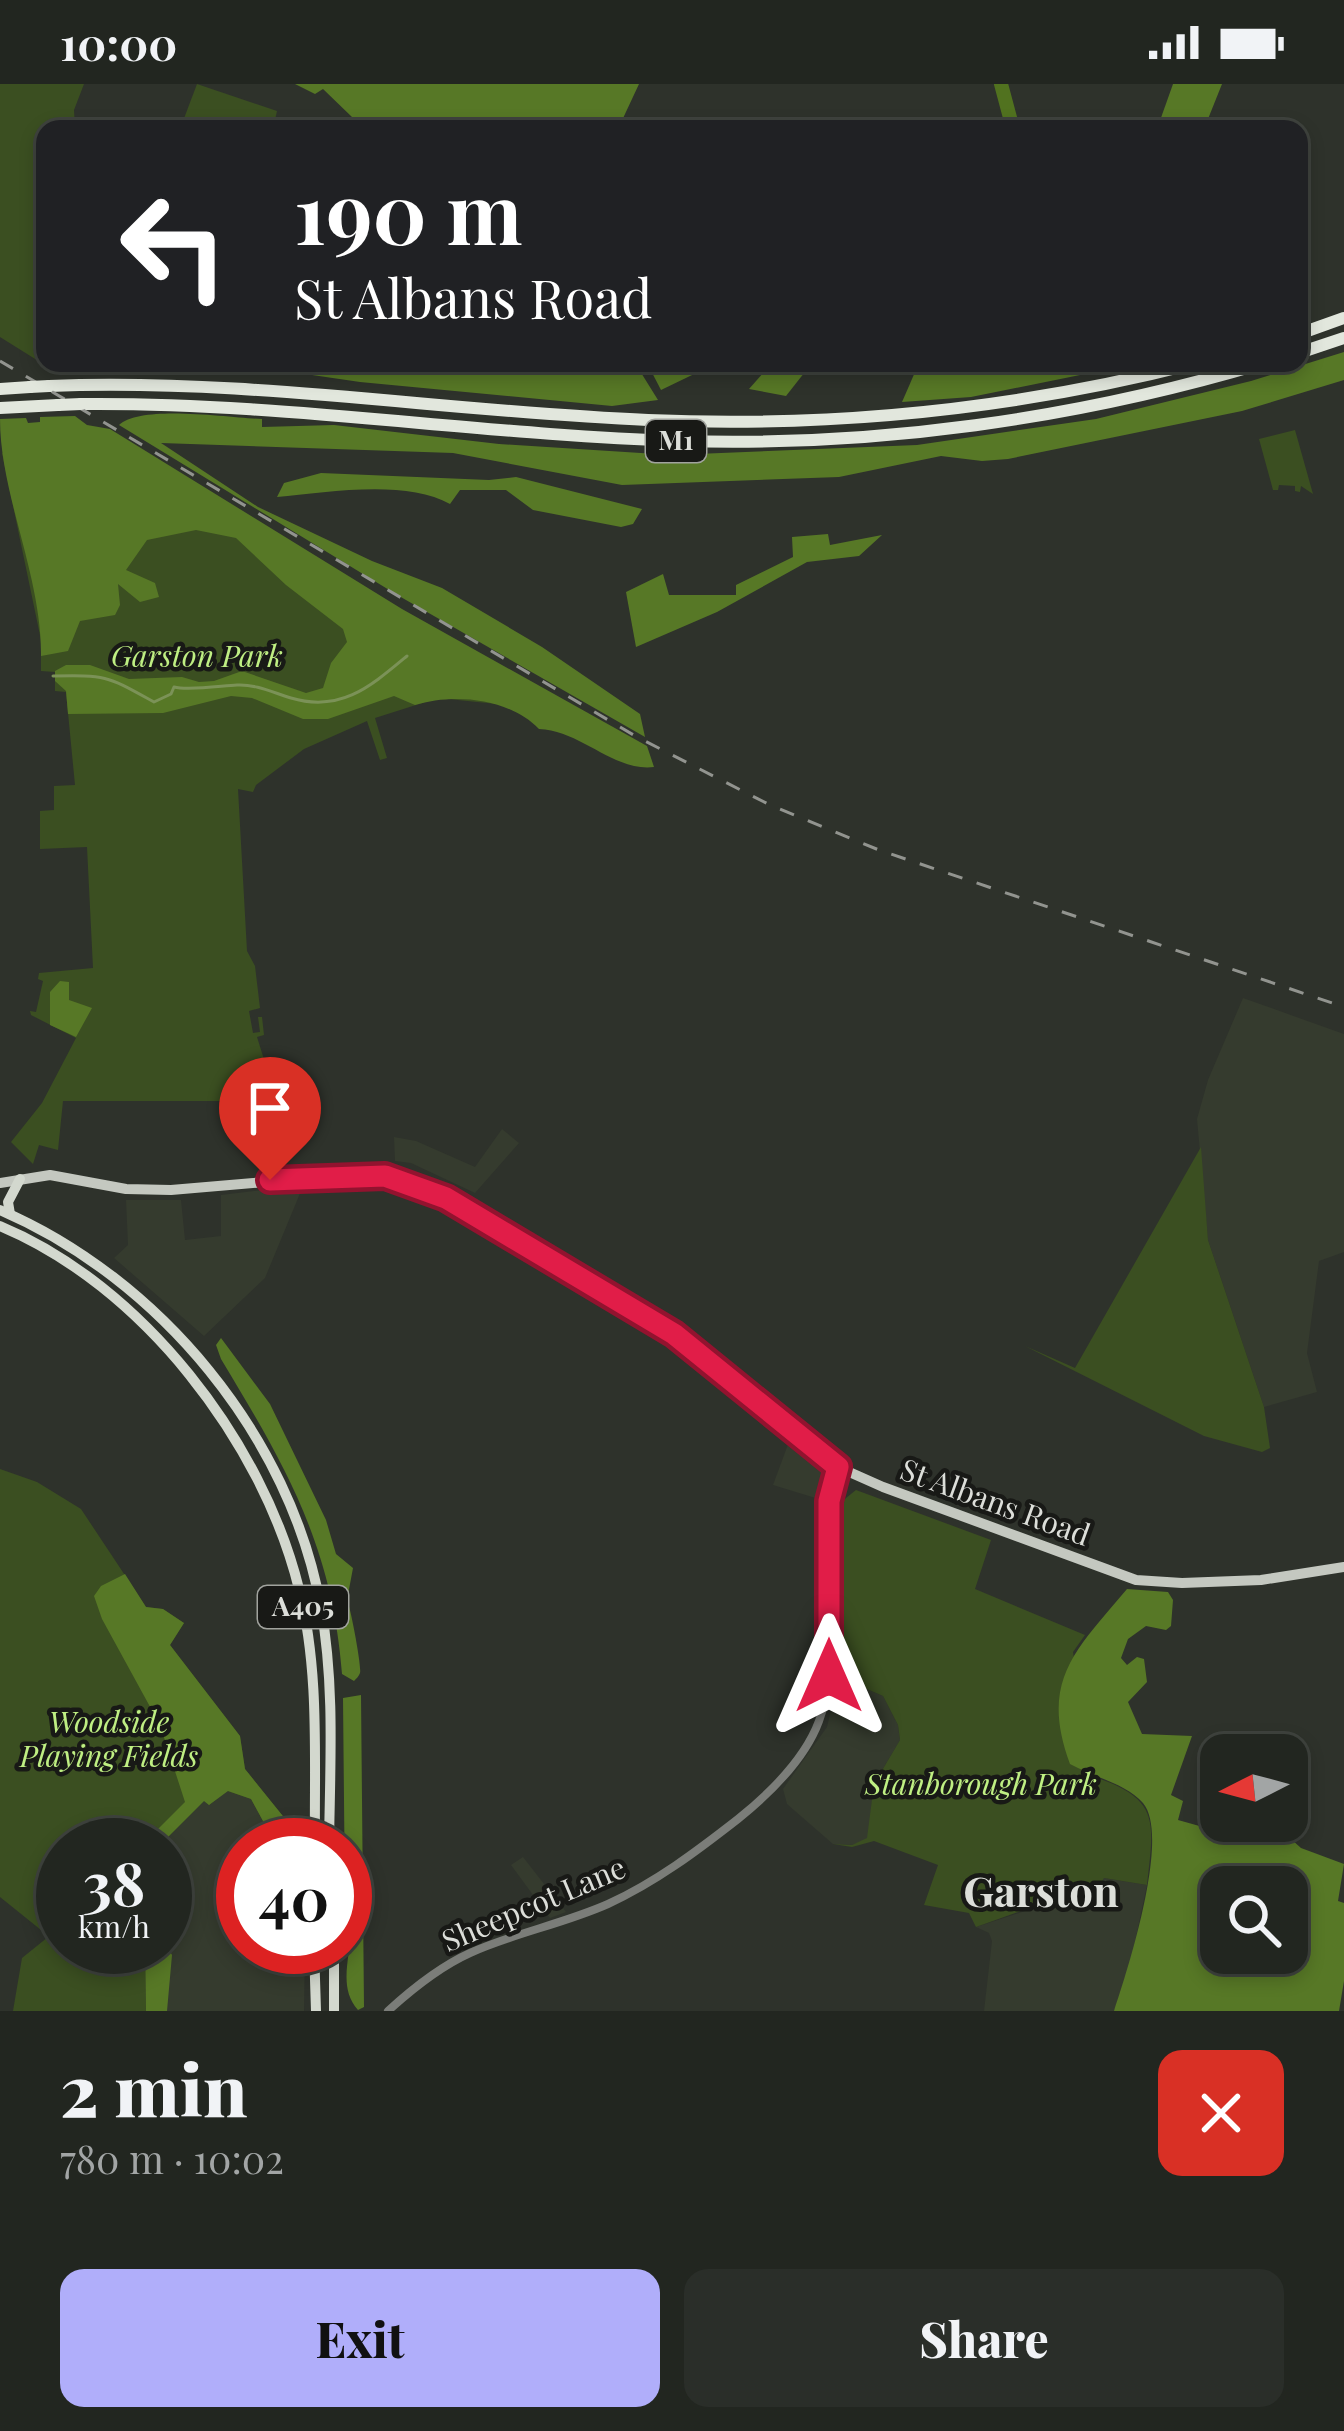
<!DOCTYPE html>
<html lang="en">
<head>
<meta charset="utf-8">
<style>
	:root { --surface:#222620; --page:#2a2e29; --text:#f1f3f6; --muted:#a2a5a5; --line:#3f433e; --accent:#b0aefa }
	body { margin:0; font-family:"Playfair Display",serif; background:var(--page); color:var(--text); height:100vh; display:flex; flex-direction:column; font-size:45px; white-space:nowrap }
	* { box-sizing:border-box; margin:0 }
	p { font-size:39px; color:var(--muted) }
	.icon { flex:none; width:66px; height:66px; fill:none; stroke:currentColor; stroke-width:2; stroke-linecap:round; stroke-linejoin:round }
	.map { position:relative; height:1927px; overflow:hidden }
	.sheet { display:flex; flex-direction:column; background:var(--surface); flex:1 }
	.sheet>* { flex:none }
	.top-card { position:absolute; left:36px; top:36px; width:1272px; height:252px; border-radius:24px; box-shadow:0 6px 18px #0003,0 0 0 3px var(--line); background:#202124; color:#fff; overflow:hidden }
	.needle { width:78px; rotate:264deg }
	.buttons { position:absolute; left:1200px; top:1650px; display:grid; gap:24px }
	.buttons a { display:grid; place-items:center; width:108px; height:108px; border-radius:24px; background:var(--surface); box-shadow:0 6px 18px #0003,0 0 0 3px var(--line); font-size:60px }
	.speed { position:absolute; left:36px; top:1734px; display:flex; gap:24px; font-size:60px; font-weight:700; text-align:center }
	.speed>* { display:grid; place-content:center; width:156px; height:156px; border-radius:50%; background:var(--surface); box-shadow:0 6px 18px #0003,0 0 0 3px var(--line); line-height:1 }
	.speed small { font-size:30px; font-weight:400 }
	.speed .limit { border:18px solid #d22; background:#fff; color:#111 }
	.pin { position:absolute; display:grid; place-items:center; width:102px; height:102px; color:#fff; margin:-123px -51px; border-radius:50% 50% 50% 0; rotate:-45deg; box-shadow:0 0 12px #0007 }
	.pin .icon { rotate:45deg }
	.me { position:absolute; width:132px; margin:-66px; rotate:0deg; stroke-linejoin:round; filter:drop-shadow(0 0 9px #0008) }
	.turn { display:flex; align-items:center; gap:42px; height:252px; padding:0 60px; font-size:54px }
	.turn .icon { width:156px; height:156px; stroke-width:2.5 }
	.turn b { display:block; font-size:84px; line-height:102px }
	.round { display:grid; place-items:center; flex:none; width:126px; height:126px; border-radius:24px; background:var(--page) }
	.summary { display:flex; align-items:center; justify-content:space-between; height:204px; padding:0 60px }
	h1 { font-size:72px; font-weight:800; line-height:90px }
	.cta { display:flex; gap:24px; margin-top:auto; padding:24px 60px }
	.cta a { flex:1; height:138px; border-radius:24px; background:var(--accent); color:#111; font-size:48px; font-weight:800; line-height:138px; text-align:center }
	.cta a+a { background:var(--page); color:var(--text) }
	.status { display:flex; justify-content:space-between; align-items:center; height:84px; padding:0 60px; background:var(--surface); direction:ltr }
	.status svg { height:33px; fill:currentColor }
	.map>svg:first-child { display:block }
	.built { fill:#353b2e }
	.green { fill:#3b4f21 }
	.forest { fill:#577826; fill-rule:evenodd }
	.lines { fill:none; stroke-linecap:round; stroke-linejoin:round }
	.stream { stroke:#7b9257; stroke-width:3 }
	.river { stroke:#51721f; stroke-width:14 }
	.tertiary { stroke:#7b7d79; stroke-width:8 }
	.primary { stroke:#c4c8c0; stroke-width:10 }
	.trunk { stroke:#d3d8ce; stroke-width:10 }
	.motorway { stroke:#e2e7dd; stroke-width:12 }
	.rail { stroke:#92948f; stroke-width:3; stroke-dasharray:15 15; stroke-linecap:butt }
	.motorway-bridge { stroke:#e2e7dd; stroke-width:12 }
	.route-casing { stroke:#92132f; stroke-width:30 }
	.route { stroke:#e11d48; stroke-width:21 }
	.labels { text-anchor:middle; stroke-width:9; stroke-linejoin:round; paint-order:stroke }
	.shield { fill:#181916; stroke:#a1a39e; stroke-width:3 }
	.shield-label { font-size:27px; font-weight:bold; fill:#dcded9 }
	.park-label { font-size:30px; font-style:italic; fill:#bfef83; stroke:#181916 }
	.street-label { font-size:30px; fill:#dcded9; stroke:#181916 }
	.district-label { font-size:42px; font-weight:bold; fill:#dcded9; stroke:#181916 }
</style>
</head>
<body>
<div class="status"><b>10:00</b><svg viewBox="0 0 49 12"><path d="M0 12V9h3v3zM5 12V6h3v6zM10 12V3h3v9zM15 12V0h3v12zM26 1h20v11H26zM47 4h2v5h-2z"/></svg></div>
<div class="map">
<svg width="1344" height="1927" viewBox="0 0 1344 1927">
	<rect width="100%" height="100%" fill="#2e322b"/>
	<g class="built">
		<path d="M1243,914L1344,950V1168L1319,1177L1307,1269L1317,1308L1264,1323L1208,1156L1197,1035L1208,996Z"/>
		<path d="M502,1045L519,1059L475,1109L411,1079L395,1077L394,1053L416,1057L475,1083Z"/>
		<path d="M263,1106L301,1107L265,1194L204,1252L114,1174L128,1161L126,1116H181L185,1156L221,1152V1111Z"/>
		<path d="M790,1355L821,1382L822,1416L773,1401Z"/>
		<path d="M839,1593L883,1612L898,1641L900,1656L874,1700L868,1755L852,1761L833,1760L787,1720L783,1705L827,1643Z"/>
		<path d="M227,1707L251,1715L276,1761H243V1863H305L304,1927H147L165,1863V1761H160L204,1716L209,1720Z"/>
		<path d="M523,1773L551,1809L566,1828L550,1834L511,1781Z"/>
		<path d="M1104,1794L1147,1801L1131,1877L1114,1927H984L992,1857L989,1849L976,1843L1092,1805Z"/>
	</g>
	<g class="green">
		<path d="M0,0H84L74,26L75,45H45V279H105L107,286L48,283L0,253Z"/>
		<path d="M197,0L277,27L273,45H180Z"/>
		<path d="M1295,346L1313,410L1301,402L1300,408L1295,407V402L1279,401L1278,406H1273L1259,355Z"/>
		<path d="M84,351L497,620L438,614L375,634L387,674L380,676L367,637L304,665L256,701L253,708L238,705L247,867L255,882L260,924L249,927L253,949L260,948L258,933H262L264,951L257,953L277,1017H63L58,1066L39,1061L33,1080L11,1058L42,1019L76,954L31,931L30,927L36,928L43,897L38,895L39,889L93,884L87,763L40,765V727L54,726V702L75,701L66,608L55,607V588L41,587V556L2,369Z"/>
		<path d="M1201,1063L1208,1156L1264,1323L1270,1364L1262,1368L1204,1352L1025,1262L1075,1284Z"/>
		<path d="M0,1385L37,1398L81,1425L146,1523L163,1525L184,1539L170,1561L240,1652L245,1685L299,1752L301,1761H276L251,1715L227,1707L209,1721L204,1717L160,1761H63V1837L46,1850L0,1813Z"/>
		<path d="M856,1406L991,1456L975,1505L1085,1551L1073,1568L1091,1692C1161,1714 1154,1737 1147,1801L1104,1794L1098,1804L1082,1805L976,1843L969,1829L924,1821L938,1781L874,1757L852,1763L833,1760L852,1761L867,1754L874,1700L900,1656L898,1641L883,1612L839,1593L836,1422Z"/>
		<path d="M63,1841V1863H145L146,1927H13L22,1874Z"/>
	</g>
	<g class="forest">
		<path d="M295,0H639L618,45H371L352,33L323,5L315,10Z"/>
		<path d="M1173,0H1222L1204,45H1157Z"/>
		<path d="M1344,268V296L1242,327L1008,375L982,377L941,372L839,393L622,401L453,369L161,359L258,423L372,477L442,504L542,563L640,630L645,653L399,512L119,341C141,320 230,334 262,335V343L334,341L499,360L672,371L917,361L1096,335L1251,297Z"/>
		<path d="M186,279H635L658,316L612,322L360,298L244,281Z"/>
		<path d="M647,279H717L661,306Z"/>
		<path d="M772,279H812L786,312L749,305Z"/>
		<path d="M919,279H1087L1085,290L971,313L902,318Z"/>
		<path d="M75,332L87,341L110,345L402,525L647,662L654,683C614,688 582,647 539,645C509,614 454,609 415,621L394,612L328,635H303L252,614L231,612L163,629L68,630L66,607L55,597V587L66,581H90L129,595L182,593L199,598L214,597L242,587L306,609L323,604L331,579L347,558L343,545L286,501L236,454L196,446L147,456L126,486L155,499L159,513L140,518L118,500L120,521L115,531L80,537L68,567L41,572C42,492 0,411 0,335L26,334L28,339L40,338V333Z"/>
		<path d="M321,389L489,396L516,393L642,425L633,440L621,443L533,426L506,406H460L450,420C407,395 327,408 277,413L284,399Z"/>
		<path d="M828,450L830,461L882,451L859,472L807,478L717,528L636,563L626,508L663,490L669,511H736V501L793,473L792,453Z"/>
		<path d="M60,897L69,898V916L92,924L76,953L50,941V908Z"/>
		<path d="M221,1254L270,1320L326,1436L336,1470L353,1484L347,1516C350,1521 362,1583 360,1589C359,1592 356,1595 354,1597L342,1590C332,1461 286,1383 221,1275L216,1261Z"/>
		<path d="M125,1490L146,1523L163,1525L184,1539L170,1561L240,1652L245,1685L299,1752L301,1761H276L251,1715L228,1707L209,1721L204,1717L160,1761H142L185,1718L160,1641L102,1535L94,1512L101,1502Z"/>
		<path d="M1127,1505L1168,1508L1173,1516L1171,1542L1166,1546L1146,1542L1128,1555L1121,1574L1127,1581L1137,1573L1144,1575L1147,1598L1128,1618L1142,1650L1192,1652L1171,1711L1183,1717L1178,1736L1203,1743L1210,1725L1221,1729V1737H1248L1282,1747L1301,1764L1344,1780L1338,1817L1344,1819V1897L1339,1927H1114C1127,1888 1171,1752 1143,1719C1125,1699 1093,1693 1070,1680C1039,1596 1076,1566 1127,1505ZM1221,1803H1287V1869H1221Z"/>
		<path d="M361,1611L364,1923L358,1926C338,1904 350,1874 351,1847C352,1837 348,1826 345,1817L343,1614Z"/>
		<path d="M165,1859L172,1871L167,1927H146L145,1863H165Z"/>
	</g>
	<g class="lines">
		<path class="stream" d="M53,592C108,591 107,592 154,618L171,610L174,603C188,607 220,602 237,601C256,600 274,609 291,614C341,629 371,602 407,572"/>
		<path class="river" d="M1001,0L1013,45"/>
		<path class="tertiary" d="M388,1927C412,1905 439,1883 470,1869C514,1849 563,1840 608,1820C656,1798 697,1767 738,1735C769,1710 805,1675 819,1637C850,1557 811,1464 838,1383"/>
		<path class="primary" d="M0,1099L50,1091L126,1105L171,1106L334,1092L402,1095L446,1114L674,1250L838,1383L883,1403L1136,1496L1182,1499L1261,1496L1344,1483"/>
		<g class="trunk">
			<path d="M0,1126C159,1194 291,1353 321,1524C335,1602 330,1682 329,1761"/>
			<path d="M10,1130L8,1118L20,1095"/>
			<path d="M0,1142C142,1201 263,1358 299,1505C320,1587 314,1677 315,1761"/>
			<path d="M314,1863L316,1927"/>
			<path d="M334,1863V1927"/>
		</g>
		<g class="motorway">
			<path d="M1299,250L1344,234"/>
			<path d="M1299,269L1344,254"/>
			<path d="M49,302C250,294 448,328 648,336C833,344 1017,325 1197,279"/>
			<path d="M0,305L30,303"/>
			<path d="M81,320C282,318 480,351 680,357C877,363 1076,335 1264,279"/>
			<path d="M0,324L58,321"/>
		</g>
		<path class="rail" d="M0,277L637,653L770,721L879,766L1344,923"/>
		<g class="motorway-bridge">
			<path d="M30,303L49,302"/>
			<path d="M58,321L81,320"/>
		</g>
	</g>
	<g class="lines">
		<defs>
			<path id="route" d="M270,1096L385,1092L446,1114L674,1250L838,1383L829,1417V1592"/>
		</defs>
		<use href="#route" class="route-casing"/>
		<use href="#route" class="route"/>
	</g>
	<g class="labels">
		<g class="shield">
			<rect x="646" y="336" width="60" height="42" rx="9"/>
			<rect x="258" y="1502" width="90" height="42" rx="9"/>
		</g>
		<g class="shield-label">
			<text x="676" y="366">M1</text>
			<text x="303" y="1532">A405</text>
		</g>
		<g class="park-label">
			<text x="197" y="583">Garston Park</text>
			<text x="109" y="1649">Woodside<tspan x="109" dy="34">Playing Fields</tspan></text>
			<text x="981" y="1711">Stanborough Park</text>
		</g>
		<g class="street-label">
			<text transform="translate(995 1419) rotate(20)" y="10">St Albans Road</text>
			<text transform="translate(534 1821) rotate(-23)" y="10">Sheepcot Lane</text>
		</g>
		<g class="district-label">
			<text x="1041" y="1823">Garston</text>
		</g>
	</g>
</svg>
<div class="buttons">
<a><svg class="needle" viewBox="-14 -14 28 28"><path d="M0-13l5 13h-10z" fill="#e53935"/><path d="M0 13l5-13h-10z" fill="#a2a5a5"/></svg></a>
<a><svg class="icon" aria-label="search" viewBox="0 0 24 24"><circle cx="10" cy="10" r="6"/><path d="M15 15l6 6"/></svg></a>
</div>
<div class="speed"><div>38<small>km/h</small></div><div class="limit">40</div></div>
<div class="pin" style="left:270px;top:1096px;background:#d93025"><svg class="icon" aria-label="arrive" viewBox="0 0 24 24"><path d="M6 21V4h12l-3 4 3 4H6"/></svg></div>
<svg class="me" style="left:829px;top:1592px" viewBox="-20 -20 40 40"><path d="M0-17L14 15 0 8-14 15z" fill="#e11d48" stroke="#fff" stroke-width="4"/></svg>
<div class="top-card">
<div class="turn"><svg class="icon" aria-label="left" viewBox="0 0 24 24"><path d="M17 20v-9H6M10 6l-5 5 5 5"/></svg><div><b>190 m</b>St Albans Road</div></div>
</div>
</div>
<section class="sheet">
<div class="summary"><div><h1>2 min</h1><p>780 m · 10:02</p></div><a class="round" style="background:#d93025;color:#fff"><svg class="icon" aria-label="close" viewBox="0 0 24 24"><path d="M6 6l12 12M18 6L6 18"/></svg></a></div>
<div class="cta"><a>Exit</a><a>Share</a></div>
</section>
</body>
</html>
